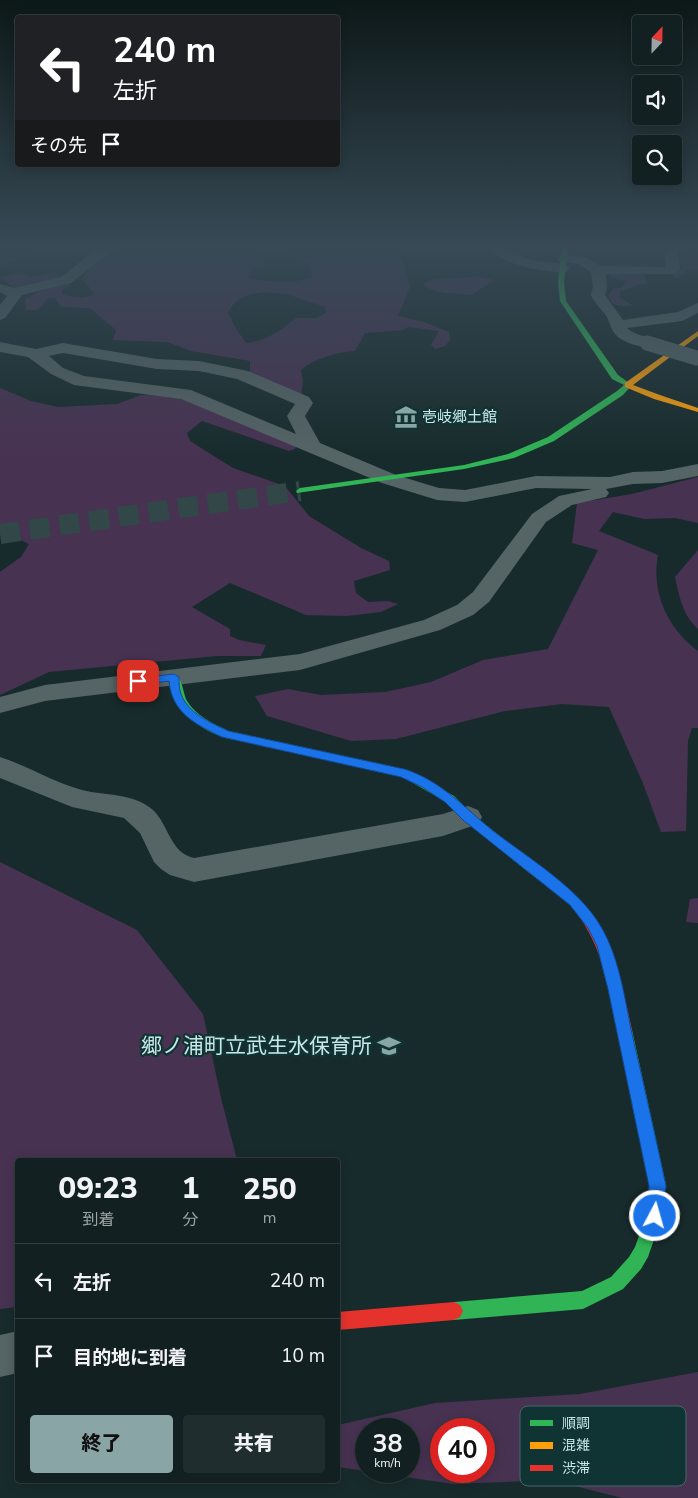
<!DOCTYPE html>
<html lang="ja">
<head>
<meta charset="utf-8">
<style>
	:root { --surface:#122021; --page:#1f2d2e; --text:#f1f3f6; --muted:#9ca3a5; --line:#313e3f; --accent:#8aa5a6 }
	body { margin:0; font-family:"Nunito Sans","Noto Sans JP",sans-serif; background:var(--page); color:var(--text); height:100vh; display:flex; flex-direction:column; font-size:19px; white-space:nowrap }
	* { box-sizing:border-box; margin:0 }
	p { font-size:16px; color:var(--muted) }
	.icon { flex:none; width:28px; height:28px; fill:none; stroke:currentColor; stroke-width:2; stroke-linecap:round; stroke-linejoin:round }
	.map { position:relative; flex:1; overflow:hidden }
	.drawer { position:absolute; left:15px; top:1158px; width:325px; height:325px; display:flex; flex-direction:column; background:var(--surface); border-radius:5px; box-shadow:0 2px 12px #0003,0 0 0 1px var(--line) }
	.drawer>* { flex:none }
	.top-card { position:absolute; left:15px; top:15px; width:325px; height:152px; border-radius:5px; box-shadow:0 2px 12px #0003,0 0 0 1px var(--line); background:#202124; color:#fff; overflow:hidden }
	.needle { width:32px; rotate:22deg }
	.controls { position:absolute; left:632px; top:15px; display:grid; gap:10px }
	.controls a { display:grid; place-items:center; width:50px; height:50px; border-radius:5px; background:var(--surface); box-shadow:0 2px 12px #0003,0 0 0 1px var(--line); font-size:25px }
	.speed { position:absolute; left:355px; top:1418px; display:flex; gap:10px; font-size:25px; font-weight:700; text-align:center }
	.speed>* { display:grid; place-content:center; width:65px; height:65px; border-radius:50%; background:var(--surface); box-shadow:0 2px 12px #0003,0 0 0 1px var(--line); line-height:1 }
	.speed small { font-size:12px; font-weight:400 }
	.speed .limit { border:8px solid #d22; background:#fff; color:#111 }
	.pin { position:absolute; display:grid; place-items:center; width:42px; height:42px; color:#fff; margin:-21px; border-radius:10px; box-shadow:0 2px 8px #0006 }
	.me { position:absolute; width:55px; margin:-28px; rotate:6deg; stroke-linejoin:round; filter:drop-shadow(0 0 4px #0008) }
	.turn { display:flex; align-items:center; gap:18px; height:105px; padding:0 15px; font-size:22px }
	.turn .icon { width:65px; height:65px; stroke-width:2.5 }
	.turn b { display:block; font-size:35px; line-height:42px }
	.then { display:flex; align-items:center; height:48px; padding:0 15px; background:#0003; gap:10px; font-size:19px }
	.eta { display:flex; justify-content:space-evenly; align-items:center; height:85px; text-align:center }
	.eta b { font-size:30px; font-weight:800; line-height:35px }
	.action { display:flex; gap:10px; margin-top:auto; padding:10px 15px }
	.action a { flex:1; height:58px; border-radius:5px; background:var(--accent); color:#111; font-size:20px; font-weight:800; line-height:58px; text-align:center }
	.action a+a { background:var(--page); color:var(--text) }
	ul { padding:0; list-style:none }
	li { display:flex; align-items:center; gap:15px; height:75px; padding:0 15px; border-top:1px solid var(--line) }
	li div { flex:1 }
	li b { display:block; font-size:19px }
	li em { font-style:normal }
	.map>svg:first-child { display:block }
	.green { fill:#483252; fill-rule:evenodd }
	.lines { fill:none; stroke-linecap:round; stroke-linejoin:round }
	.secondary-tunnel { stroke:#324748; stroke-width:20; stroke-dasharray:20 10; stroke-linecap:butt }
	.street { fill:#556465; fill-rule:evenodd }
	.fast { fill:#30b455; fill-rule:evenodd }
	.slow { fill:#ff9f0a; fill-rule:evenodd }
	.jam { fill:#e5322d; fill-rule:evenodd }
	.street-bridge { stroke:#556465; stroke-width:15 }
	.route { fill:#1a73e8; stroke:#114b97 }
	.labels { text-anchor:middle; stroke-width:4.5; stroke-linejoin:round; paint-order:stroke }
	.far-poi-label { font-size:15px; fill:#c8e7e8; stroke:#103334; text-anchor:start }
	.near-poi-label { font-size:21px; fill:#c8e7e8; stroke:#103334; text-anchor:end }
	.key { fill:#103334; stroke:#47696a; stroke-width:1 }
	.key-label { font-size:14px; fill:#c8e7e8 }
</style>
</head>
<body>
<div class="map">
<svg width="698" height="1498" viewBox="0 0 698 1498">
	<rect width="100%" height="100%" fill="#182b2c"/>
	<g class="green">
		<path d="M0,246H73L49,254L38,252L0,268Z"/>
		<path d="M124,246H261L274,248L259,256L264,258L265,265L254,269L248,277C266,283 295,284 312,277L309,264C303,260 295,261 290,257C283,252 281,247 273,246H396L401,254L410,287L398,316L424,322L449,332L450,340L445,346L435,349L431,345L439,331L408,327L403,330L365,333L355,351C337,352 315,358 301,370L303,381L301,396L250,374V361L191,351L167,342L113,340L116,330L90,308L61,307L55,298H48L38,310H26L25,299L43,290L65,284L71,285L62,290V294C73,297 84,300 94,294L82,278C94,262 106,255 124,246ZM264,292L287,294L325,307L326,313L317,318H296C281,331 266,341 246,343L235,327L228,312C236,297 248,294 264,292Z"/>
		<path d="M683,246H698V250L693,251L698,254V269L687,270V273L676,278L673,274L682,268L678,256Z"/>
		<path d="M20,272L30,277L54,272L64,278L17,289L0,278Z"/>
		<path d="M608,273L643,274L648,284H641L619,292L620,298L633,305C622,307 610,307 609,294L614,288H621L627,281L612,278Z"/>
		<path d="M475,276L494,280L472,295C458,293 433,295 423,284C438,274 458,281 475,276Z"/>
		<path d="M0,388L31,401L58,407L117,404L141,395L167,396L189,401L296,446L295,449L289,451L202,421L187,433L190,441L233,468L285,486L309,516L361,548L389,561L390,570L354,581L356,593L368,602L388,601L398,604L381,612L347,616L306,615L230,583L192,607L230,629V636L239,640L266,645L261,656H217L49,672L0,695V572L21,557L29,544L0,530Z"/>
		<path d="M698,477V523L675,518L644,519L613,512L599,531L658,555C651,592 667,628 698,651V728H692L688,741L686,831L661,832L642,781L609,707L562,704L505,711L396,739L351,741L267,716L255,696L288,689L321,695L385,692L431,682L483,660L548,649L598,550L572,543L577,503L632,494Z"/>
		<path d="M698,550V629C683,616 679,596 675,577Z"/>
		<path d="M0,862L137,930L203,1014L222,1102L237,1160H18L17,1307L0,1309Z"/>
		<path d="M698,898V923L686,922L690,899Z"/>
		<path d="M698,1372V1498H622L552,1480L453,1484L338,1467V1425L435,1403L580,1394ZM366,1429H409V1471H366ZM441,1429H484V1471H441Z"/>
	</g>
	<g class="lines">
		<path class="secondary-tunnel" d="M0,534L300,491"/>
		<g class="street">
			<path d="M106,246H123L104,257L71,283L22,295L5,318L0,320V305L7,296L0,292V284L15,288L61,277L94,251Z"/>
			<path d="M488,246C509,244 517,257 536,261C546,263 564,261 570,269L563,273C539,270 504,267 488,246Z"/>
			<path d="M670,246H684L678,254L680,269L675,274H606L607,287L605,295L623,320L678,312L698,303V313L682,321L627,328C635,336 648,335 655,343L653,346C643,349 623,343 616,335C611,330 610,323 607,317C602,309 595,304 591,295L593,287L591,272L578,264L559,261L557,258L564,254L587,258L601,266L666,267L664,254Z"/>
			<path d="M0,342L36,349L63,343L157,359L199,361L248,371L309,397L313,403L305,416L320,443L396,475L439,488L465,490L536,476L610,477L633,472L662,471L698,464V476L662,483L633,484L606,489L609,493L606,497L572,505L546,522L489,602L473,615L440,630L300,670L45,701L0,713V697L45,685L300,654L424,620L457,605L473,592L532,514L559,496L592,489L536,488L465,502L437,500L382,483L181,399L74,385L51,374L28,357L0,352ZM63,353L157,369L199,371L237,379L295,404L287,416L296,434L191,390L84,376L63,368L49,356Z"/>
			<path d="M0,757C31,767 59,786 91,792C111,795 136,795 153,810C169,825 170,853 194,858L443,814L468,806L478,810L482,817L478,824L443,836L194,882L170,875L161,869L154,862L140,833L124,818L72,807L0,778Z"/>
			<path d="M18,1331V1373L0,1377V1335Z"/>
		</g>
		<g class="fast">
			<path d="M562,246H568L564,282L566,301L618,375L632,385L623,395L554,441L514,458L464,469L297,493L296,491L300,488L464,465L508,454L548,437L617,391L624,385L612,379L560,301L558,282Z"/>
			<path d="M174,674C182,676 183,693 187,701C196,716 214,724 229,731L408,770L454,796L472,814L536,864L538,868L536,872L532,873L528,872L464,820L446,802L401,776L226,738C195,729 176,708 169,677Z"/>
			<path d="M625,1024L630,1025L632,1030L666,1185L659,1225L648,1257L641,1269L623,1289L583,1309L454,1320L448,1317L445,1311L448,1305L454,1302L582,1291L611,1277L629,1257L635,1247L643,1225L650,1185L618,1030L620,1025Z"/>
		</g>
		<path class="slow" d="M698,331V336L633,385L660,395L698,408V412L654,399L625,387V383Z"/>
		<g class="jam">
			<path d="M532,863C541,866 550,874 557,880C607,916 620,973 632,1030L630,1035L625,1036L620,1035L618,1030C609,986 601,940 570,905C558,892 542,882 528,872L526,868L528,864Z"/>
			<path d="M454,1302L460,1305L463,1311L460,1317L454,1320L338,1330V1312Z"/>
		</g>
		<path class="street-bridge" d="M647,343L697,358"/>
	</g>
	<linearGradient id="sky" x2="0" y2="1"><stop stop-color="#0d1818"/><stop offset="0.54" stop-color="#374a56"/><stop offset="1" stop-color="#374a56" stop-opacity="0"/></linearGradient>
	<rect width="698" height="455" fill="url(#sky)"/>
	<path class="route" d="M174,674L179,677C179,682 179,689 181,694C188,713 211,723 228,731L404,769C440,780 465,808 493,831C526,856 573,885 596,919C619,952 624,996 632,1034C644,1085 655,1135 666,1186L663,1216L661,1221L655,1224L649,1221L646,1216L649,1186L608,989L597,946L588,928L570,905L463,820L445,802L422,787L401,777L222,737C195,724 172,713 169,681L138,685L133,681L138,678Z"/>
	<defs>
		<symbol id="museum-bare" viewBox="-9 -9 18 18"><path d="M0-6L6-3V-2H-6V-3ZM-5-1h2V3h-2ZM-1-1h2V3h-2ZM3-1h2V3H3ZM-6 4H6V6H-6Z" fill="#8aa5a6" stroke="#103334" stroke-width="2.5" paint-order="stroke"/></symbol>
		<symbol id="school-bare" viewBox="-9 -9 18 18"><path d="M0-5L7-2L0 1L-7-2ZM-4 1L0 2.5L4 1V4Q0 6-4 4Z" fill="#8aa5a6" stroke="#103334" stroke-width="2.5" paint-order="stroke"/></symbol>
	</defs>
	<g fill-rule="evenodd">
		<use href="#museum-bare" x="390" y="401" width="32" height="32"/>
		<use href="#school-bare" x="373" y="1030" width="32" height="32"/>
	</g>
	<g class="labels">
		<g class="far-poi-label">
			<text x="422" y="422">壱岐郷土館</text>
		</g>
		<g class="near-poi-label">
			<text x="372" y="1053">郷ノ浦町立武生水保育所</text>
		</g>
	</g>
	<rect x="520" y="1406" width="166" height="80" rx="8" class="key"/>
	<rect x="530" y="1420" width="23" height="6" fill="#30b455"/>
	<rect x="530" y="1442" width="23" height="7" fill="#ff9f0a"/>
	<rect x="530" y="1465" width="23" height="6" fill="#e5322d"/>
	<g class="key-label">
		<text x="562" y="1428">順調</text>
		<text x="562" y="1450">混雑</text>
		<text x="562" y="1473">渋滞</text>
	</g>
</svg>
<div class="controls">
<a><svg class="needle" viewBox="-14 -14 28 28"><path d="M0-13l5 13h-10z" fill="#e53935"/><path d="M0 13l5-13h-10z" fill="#9ca3a5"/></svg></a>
<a><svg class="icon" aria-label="sound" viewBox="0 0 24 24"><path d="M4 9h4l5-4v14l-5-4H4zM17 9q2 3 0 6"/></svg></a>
<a><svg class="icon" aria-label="search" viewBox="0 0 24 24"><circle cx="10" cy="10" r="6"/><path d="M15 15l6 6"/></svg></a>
</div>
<div class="speed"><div>38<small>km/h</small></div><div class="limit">40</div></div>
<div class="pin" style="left:138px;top:681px;background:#d93025"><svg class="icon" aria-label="arrive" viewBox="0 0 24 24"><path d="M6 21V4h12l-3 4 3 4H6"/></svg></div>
<svg class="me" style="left:655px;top:1216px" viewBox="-20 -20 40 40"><circle r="17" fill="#1a73e8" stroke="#fff" stroke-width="3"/><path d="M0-11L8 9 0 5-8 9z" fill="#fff"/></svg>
<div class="top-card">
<div class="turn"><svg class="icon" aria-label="left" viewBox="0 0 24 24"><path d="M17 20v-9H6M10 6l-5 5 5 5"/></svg><div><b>240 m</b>左折</div></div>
<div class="then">その先<svg class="icon" aria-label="arrive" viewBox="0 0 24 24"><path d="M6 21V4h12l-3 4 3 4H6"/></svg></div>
</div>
<section class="drawer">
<div class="eta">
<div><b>09:23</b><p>到着</p></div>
<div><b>1</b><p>分</p></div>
<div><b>250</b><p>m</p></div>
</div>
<ul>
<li><svg class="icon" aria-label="left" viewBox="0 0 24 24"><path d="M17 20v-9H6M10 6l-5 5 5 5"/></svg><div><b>左折</b></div><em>240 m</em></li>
<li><svg class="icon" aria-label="arrive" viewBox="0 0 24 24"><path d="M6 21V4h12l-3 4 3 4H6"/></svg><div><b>目的地に到着</b></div><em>10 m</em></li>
</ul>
<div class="action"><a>終了</a><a>共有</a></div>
</section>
</div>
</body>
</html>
